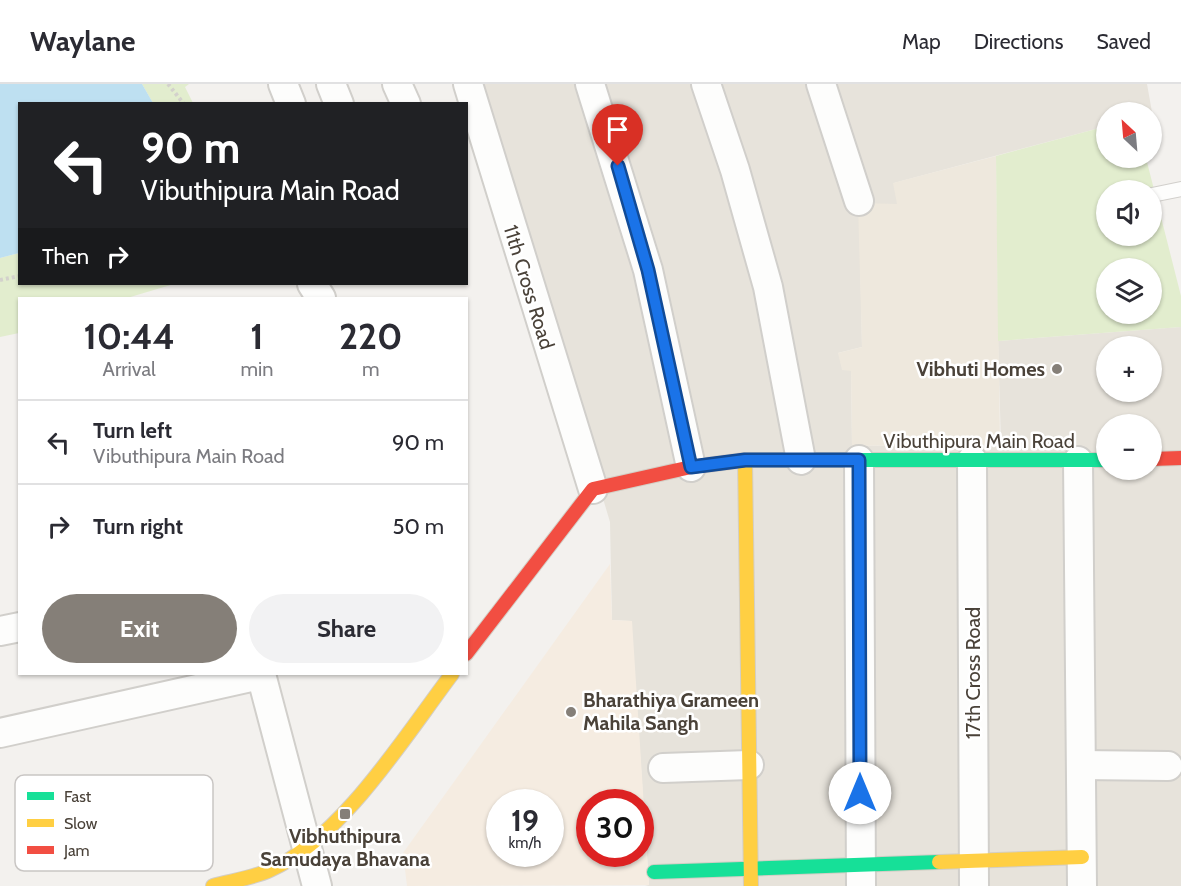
<!DOCTYPE html>
<html lang="en">
<head>
<meta charset="utf-8">
<style>
	:root { --surface:#fff; --page:#f2f2f3; --text:#2b2b33; --muted:#7c7c81; --line:#e1e1e2; --accent:#857f78 }
	body { margin:0; font-family:Cabin,sans-serif; background:var(--page); color:var(--text); height:100vh; display:flex; flex-direction:column; font-size:22px; white-space:nowrap }
	* { box-sizing:border-box; margin:0 }
	p { font-size:20px; color:var(--muted) }
	.icon { flex:none; width:33px; height:33px; fill:none; stroke:currentColor; stroke-width:2; stroke-linecap:round; stroke-linejoin:round }
	.map { position:relative; flex:1; overflow:hidden }
	.drawer { position:absolute; left:18px; top:213px; width:450px; height:378px; display:flex; flex-direction:column; background:var(--surface); border-radius:0px; box-shadow:0 2px 4px #0004 }
	.drawer>* { flex:none }
	.top-card { position:absolute; left:18px; top:18px; width:450px; height:183px; border-radius:0px; box-shadow:0 2px 4px #0004; background:#202124; color:#fff; overflow:hidden }
	.needle { width:39px; rotate:334deg }
	.tools { position:absolute; left:1096px; top:18px; display:grid; gap:12px }
	.tools a { display:grid; place-items:center; width:66px; height:66px; border-radius:50%; background:var(--surface); box-shadow:0 2px 4px #0004; font-size:30px }
	.speed { position:absolute; left:486px; top:705px; display:flex; gap:12px; font-size:30px; font-weight:700; text-align:center }
	.speed>* { display:grid; place-content:center; width:78px; height:78px; border-radius:50%; background:var(--surface); box-shadow:0 2px 4px #0004; line-height:1 }
	.speed small { font-size:15px; font-weight:400 }
	.speed .limit { border:9px solid #d22; background:#fff; color:#111 }
	.pin { position:absolute; display:grid; place-items:center; width:51px; height:51px; color:#fff; margin:-62px -26px; border-radius:50% 50% 50% 0; rotate:-45deg; box-shadow:0 0 6px #0007 }
	.pin .icon { rotate:45deg }
	.me { position:absolute; width:66px; margin:-33px; rotate:0deg; stroke-linejoin:round; filter:drop-shadow(0 0 4px #0008) }
	.turn { display:flex; align-items:center; gap:21px; height:126px; padding:0 24px; font-size:27px }
	.turn .icon { width:78px; height:78px; stroke-width:2.5 }
	.turn b { display:block; font-size:42px; line-height:51px }
	.then { display:flex; align-items:center; height:57px; padding:0 24px; background:#0003; gap:12px; font-size:22px }
	.eta { display:flex; justify-content:space-evenly; align-items:center; height:102px; text-align:center }
	.eta b { font-size:36px; font-weight:700; line-height:42px }
	.action { display:flex; gap:12px; margin-top:auto; padding:12px 24px }
	.action a { flex:1; height:69px; border-radius:36px; background:var(--accent); color:#fff; font-size:24px; font-weight:700; line-height:69px; text-align:center }
	.action a+a { background:var(--page); color:var(--text) }
	ul { padding:0; list-style:none }
	li { display:flex; align-items:center; gap:18px; height:84px; padding:0 24px; border-top:2px solid var(--line) }
	li div { flex:1 }
	li b { display:block; font-size:22px }
	li em { font-style:normal }
	header { display:flex; align-items:center; gap:36px; box-sizing:border-box; height:84px; padding:0 30px; background:var(--surface); border-bottom:2px solid var(--line) }
	header strong { font-size:28px }
	nav { display:flex; gap:33px; margin-inline-start:auto; font-size:21px }
	.map>svg:first-child { display:block }
	.residential { fill:#e7e3db; fill-rule:evenodd }
	.commercial { fill:#f5ece1; fill-rule:evenodd }
	.education { fill:#eee8dd }
	.green { fill:#e2edce; fill-rule:evenodd }
	.water { fill:#bee0f1 }
	.lines { fill:none; stroke-linecap:round; stroke-linejoin:round }
	.lane-casing { stroke:#d1cfcb; stroke-width:16 }
	.street-casing { stroke:#d1cfcb; stroke-width:32 }
	.fast-casing { stroke:#d3cec5; stroke-width:16 }
	.slow-casing { stroke:#d3cec5; stroke-width:16 }
	.jam-casing { stroke:#d3cec5; stroke-width:16 }
	.path { stroke:#d3d1cc; stroke-width:4; stroke-dasharray:3 3; stroke-linecap:butt }
	.lane { stroke:#fdfdfc; stroke-width:14 }
	.street { stroke:#fdfdfc; stroke-width:28 }
	.fast { stroke:#16e098; stroke-width:14 }
	.slow { stroke:#ffcf43; stroke-width:14 }
	.jam { stroke:#f24e42; stroke-width:14 }
	.route-casing { stroke:#114b97; stroke-width:15 }
	.route { stroke:#1a73e8; stroke-width:10 }
	.poi-dot { fill:#857f78; stroke:#fff; stroke-width:2 }
	.labels { text-anchor:middle; stroke-width:5; stroke-linejoin:round; paint-order:stroke }
	.street-label { font-size:20px; fill:#4a4239; stroke:#fff }
	.poi-label { font-size:20px; font-weight:bold; fill:#4a4239; stroke:#fff; text-anchor:end }
	.key { fill:#fff; stroke:#c9c6c4; stroke-width:1.5 }
	.key-label { font-size:16px; fill:#4a4239 }
</style>
</head>
<body>
<header>
<strong>Waylane</strong>
<nav><a>Map</a><a>Directions</a><a>Saved</a></nav>
</header>
<div class="map">
<svg width="1181" height="802" viewBox="0 0 1181 802">
	<rect width="100%" height="100%" fill="#f3f1ee"/>
	<path class="residential" d="M479,0H1147L1152,28H1107V42L894,99L898,120H859L862,263L838,269L851,286L852,362L1001,360L998,257L1181,243V802H645L649,801L631,537L612,536L610,438ZM1107,262H1152V308H1107ZM1107,340H1152V386H1107Z"/>
	<path class="commercial" d="M610,480L612,536L632,537L649,801L407,802L403,769ZM500,718H550V770H500ZM590,718H640V770H590Z"/>
	<path class="education" d="M996,72L1000,360L852,362L851,287L842,286L838,269L862,263L858,119L897,120L893,99Z"/>
	<g class="green">
		<path d="M142,0H189L185,3L193,19H153Z"/>
		<path d="M1107,42V74H1146L1181,212V243L998,257L996,72ZM1107,106H1152V152H1107ZM1107,184H1152V230H1107Z"/>
		<path d="M19,169L20,200H174L127,214H20L19,249L0,253V174Z"/>
	</g>
	<path class="water" d="M0,0H142L153,19L20,20L19,169L0,174Z"/>
	<g class="lines">
		<defs>
			<path id="lane" d="M1152,111L1181,105"/>
			<g id="street">
				<path d="M283,0L291,20"/>
				<path d="M331,0L339,20"/>
				<path d="M397,0L406,20"/>
				<path d="M468,0L593,405"/>
				<path d="M590,0L648,186L691,383"/>
				<path d="M706,0L735,86L768,203L801,376"/>
				<path d="M821,0L859,117"/>
				<path d="M312,200L321,214"/>
				<path d="M859,376L861,802"/>
				<path d="M972,376L974,802"/>
				<path d="M1078,377L1082,802"/>
				<path d="M0,547L20,543"/>
				<path d="M261,590L317,802"/>
				<path d="M0,649L260,591"/>
				<path d="M1081,681L1168,682"/>
				<path d="M663,684L749,681"/>
			</g>
			<g id="fast">
				<path d="M856,376H1107"/>
				<path d="M654,788L939,778"/>
			</g>
			<g id="slow">
				<path d="M745,376L751,802"/>
				<path d="M939,778L1082,773"/>
				<path d="M213,802C231,797 253,794 270,786C342,754 405,652 452,590"/>
			</g>
			<g id="jam">
				<path d="M1152,375L1181,374"/>
				<path d="M466,570L593,405L691,383L745,376H856"/>
			</g>
		</defs>
		<use href="#lane" class="lane-casing"/>
		<use href="#street" class="street-casing"/>
		<use href="#fast" class="fast-casing"/>
		<use href="#slow" class="slow-casing"/>
		<use href="#jam" class="jam-casing"/>
		<g class="path">
			<path d="M168,0L184,20"/>
			<path d="M0,196L20,192"/>
		</g>
		<use href="#lane" class="lane"/>
		<use href="#street" class="street"/>
		<use href="#fast" class="fast"/>
		<use href="#slow" class="slow"/>
		<use href="#jam" class="jam"/>
	</g>
	<g class="lines">
		<defs>
			<path id="route" d="M618,82L648,186L691,383L745,376H859L860,709"/>
		</defs>
		<use href="#route" class="route-casing"/>
		<use href="#route" class="route"/>
	</g>
	<g class="poi-dot">
		<circle cx="1057" cy="285" r="6"/>
		<circle cx="571" cy="628" r="6"/>
		<rect x="339" y="724" width="12" height="12" rx="3"/>
	</g>
	<g class="labels">
		<g class="street-label">
			<text transform="translate(529 203) rotate(73)" y="7">11th Cross Road</text>
			<text x="979" y="364">Vibuthipura Main Road</text>
			<text transform="translate(973 589) rotate(-90)" y="7">17th Cross Road</text>
		</g>
		<g class="poi-label">
			<text x="1045" y="292">Vibhuti Homes</text>
			<text x="583" y="623" text-anchor="start">Bharathiya Grameen<tspan x="583" dy="23">Mahila Sangh</tspan></text>
			<text x="345" y="759" text-anchor="middle">Vibhuthipura<tspan x="345" dy="23">Samudaya Bhavana</tspan></text>
		</g>
	</g>
	<rect x="15" y="691" width="198" height="96" rx="9" class="key"/>
	<rect x="27" y="708" width="27" height="8" fill="#16e098"/>
	<rect x="27" y="735" width="27" height="8" fill="#ffcf43"/>
	<rect x="27" y="762" width="27" height="8" fill="#f24e42"/>
	<g class="key-label">
		<text x="64" y="718">Fast</text>
		<text x="64" y="745">Slow</text>
		<text x="64" y="772">Jam</text>
	</g>
</svg>
<div class="tools">
<a><svg class="needle" viewBox="-14 -14 28 28"><path d="M0-13l5 13h-10z" fill="#e53935"/><path d="M0 13l5-13h-10z" fill="#7c7c81"/></svg></a>
<a><svg class="icon" aria-label="sound" viewBox="0 0 24 24"><path d="M4 9h4l5-4v14l-5-4H4zM17 9q2 3 0 6"/></svg></a>
<a><svg class="icon" aria-label="layers" viewBox="0 0 24 24"><path d="M12 4l9 5-9 5-9-5zM3 14l9 5 9-5"/></svg></a>
<a>+</a>
<a>−</a>
</div>
<div class="speed"><div>19<small>km/h</small></div><div class="limit">30</div></div>
<div class="pin" style="left:618px;top:82px;background:#d93025"><svg class="icon" aria-label="arrive" viewBox="0 0 24 24"><path d="M6 21V4h12l-3 4 3 4H6"/></svg></div>
<svg class="me" style="left:860px;top:709px" viewBox="-20 -20 40 40"><circle r="19" fill="#fff"/><path d="M0-13L10 11 0 6-10 11z" fill="#1a73e8"/></svg>
<div class="top-card">
<div class="turn"><svg class="icon" aria-label="left" viewBox="0 0 24 24"><path d="M17 20v-9H6M10 6l-5 5 5 5"/></svg><div><b>90 m</b>Vibuthipura Main Road</div></div>
<div class="then">Then<svg class="icon" aria-label="right" viewBox="0 0 24 24"><path d="M7 20v-9h11M14 6l5 5-5 5"/></svg></div>
</div>
<section class="drawer">
<div class="eta">
<div><b>10:44</b><p>Arrival</p></div>
<div><b>1</b><p>min</p></div>
<div><b>220</b><p>m</p></div>
</div>
<ul>
<li><svg class="icon" aria-label="left" viewBox="0 0 24 24"><path d="M17 20v-9H6M10 6l-5 5 5 5"/></svg><div><b>Turn left</b><p>Vibuthipura Main Road</p></div><em>90 m</em></li>
<li><svg class="icon" aria-label="right" viewBox="0 0 24 24"><path d="M7 20v-9h11M14 6l5 5-5 5"/></svg><div><b>Turn right</b></div><em>50 m</em></li>
</ul>
<div class="action"><a>Exit</a><a>Share</a></div>
</section>
</div>
</body>
</html>
